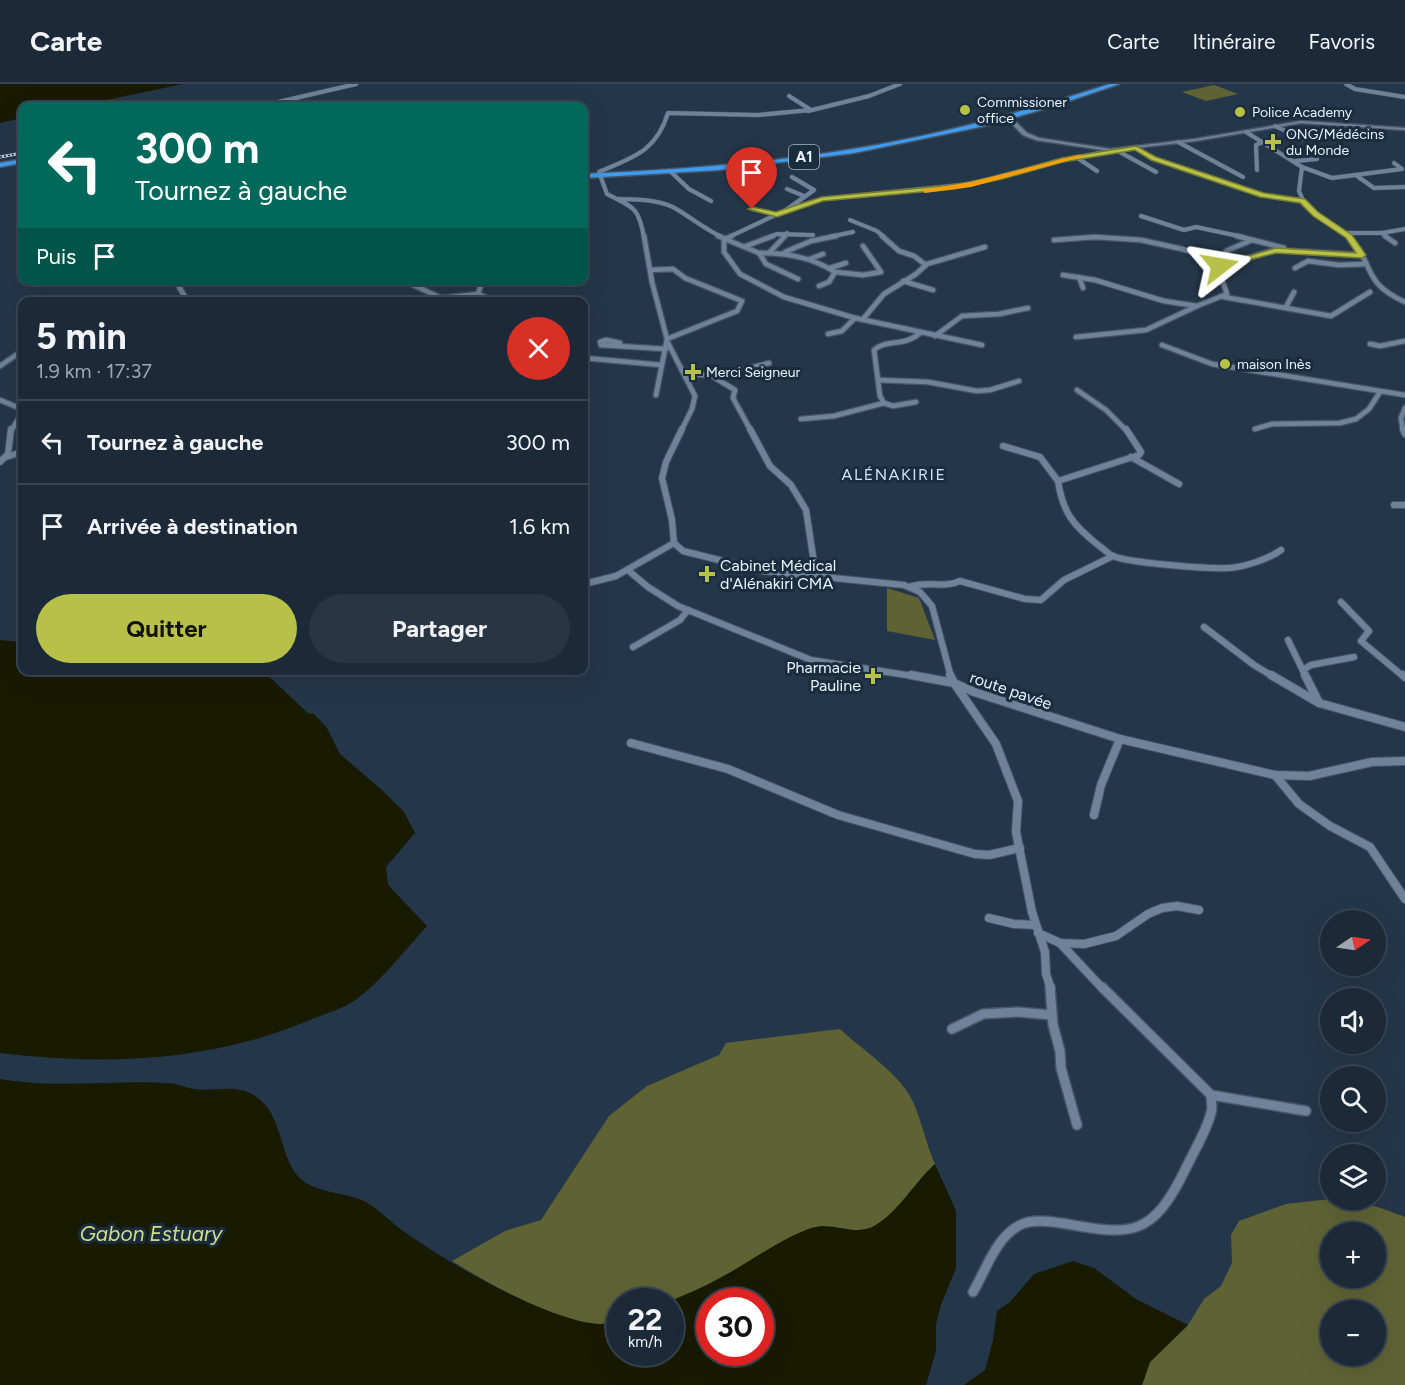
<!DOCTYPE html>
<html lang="fr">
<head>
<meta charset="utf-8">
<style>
	:root { --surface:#1b2938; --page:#283543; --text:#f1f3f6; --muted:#a0a6ae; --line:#394553; --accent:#b7c148 }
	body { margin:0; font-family:Figtree,sans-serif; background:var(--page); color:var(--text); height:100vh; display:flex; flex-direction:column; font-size:22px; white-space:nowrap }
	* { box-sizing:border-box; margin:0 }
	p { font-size:20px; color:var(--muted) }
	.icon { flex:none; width:33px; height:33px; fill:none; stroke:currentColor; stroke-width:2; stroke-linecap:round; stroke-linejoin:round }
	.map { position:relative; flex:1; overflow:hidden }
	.details { position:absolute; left:18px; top:213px; width:570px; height:378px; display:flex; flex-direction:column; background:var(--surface); border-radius:12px; box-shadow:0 6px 24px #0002,0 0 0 2px var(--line) }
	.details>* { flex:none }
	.top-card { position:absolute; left:18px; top:18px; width:570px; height:183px; border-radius:12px; box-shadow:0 6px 24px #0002,0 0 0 2px var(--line); background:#00695c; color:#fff; overflow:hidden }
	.needle { width:39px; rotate:77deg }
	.buttons { position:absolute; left:1320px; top:826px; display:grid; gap:12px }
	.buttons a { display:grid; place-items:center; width:66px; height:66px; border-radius:50%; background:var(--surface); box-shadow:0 6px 24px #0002,0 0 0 2px var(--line); font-size:30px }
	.speed { position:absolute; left:606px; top:1204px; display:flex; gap:12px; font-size:30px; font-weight:700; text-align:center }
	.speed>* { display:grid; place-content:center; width:78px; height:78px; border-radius:50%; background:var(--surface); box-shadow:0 6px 24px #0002,0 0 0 2px var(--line); line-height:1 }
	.speed small { font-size:15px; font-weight:400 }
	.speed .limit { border:9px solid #d22; background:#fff; color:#111 }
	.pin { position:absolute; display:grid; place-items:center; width:51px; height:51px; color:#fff; margin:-62px -26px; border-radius:50% 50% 50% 0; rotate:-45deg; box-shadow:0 0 6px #0007 }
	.pin .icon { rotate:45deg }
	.me { position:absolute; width:66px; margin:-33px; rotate:76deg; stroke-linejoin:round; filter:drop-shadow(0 0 4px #0008) }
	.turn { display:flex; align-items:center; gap:21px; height:126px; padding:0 18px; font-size:27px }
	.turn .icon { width:78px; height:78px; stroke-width:2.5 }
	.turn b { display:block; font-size:42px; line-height:51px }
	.then { display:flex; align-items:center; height:57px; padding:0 18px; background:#0003; gap:12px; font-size:22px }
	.round { display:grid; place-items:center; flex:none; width:63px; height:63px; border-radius:32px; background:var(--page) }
	.headline { display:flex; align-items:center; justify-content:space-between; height:102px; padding:0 18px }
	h1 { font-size:36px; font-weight:700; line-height:45px }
	.action { display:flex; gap:12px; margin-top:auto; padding:12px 18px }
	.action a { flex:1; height:69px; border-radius:36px; background:var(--accent); color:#111; font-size:24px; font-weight:700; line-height:69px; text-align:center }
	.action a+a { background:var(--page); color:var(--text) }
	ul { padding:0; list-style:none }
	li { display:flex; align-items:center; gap:18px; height:84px; padding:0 18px; border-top:2px solid var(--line) }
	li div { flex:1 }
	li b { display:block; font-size:22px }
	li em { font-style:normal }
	header { display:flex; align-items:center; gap:36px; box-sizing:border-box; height:84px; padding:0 30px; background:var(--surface); border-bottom:2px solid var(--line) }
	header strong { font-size:28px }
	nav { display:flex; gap:33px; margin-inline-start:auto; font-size:21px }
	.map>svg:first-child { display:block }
	.green { fill:#5f6334; fill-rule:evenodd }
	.water { fill:#191b00; fill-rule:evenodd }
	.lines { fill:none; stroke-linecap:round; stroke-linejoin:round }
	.street-far4-casing { stroke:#465565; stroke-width:5 }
	.street-far3-casing { stroke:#465565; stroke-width:7 }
	.street-far2-casing { stroke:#465565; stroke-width:8 }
	.street-far1-casing { stroke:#465565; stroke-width:10 }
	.street-casing { stroke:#465565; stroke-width:12 }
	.secondary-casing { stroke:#465565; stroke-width:3 }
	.highway-casing { stroke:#465565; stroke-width:3 }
	.street-far4 { stroke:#6e8399; stroke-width:4 }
	.street-far3 { stroke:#6e8399; stroke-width:4.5 }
	.street-far2 { stroke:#6e8399; stroke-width:6 }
	.street-far1 { stroke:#6e8399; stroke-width:8 }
	.street { stroke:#6e8399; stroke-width:9 }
	.secondary { fill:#6e8399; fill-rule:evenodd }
	.highway { fill:#3d9bf0; fill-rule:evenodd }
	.rail-casing { stroke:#c0cbd7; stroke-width:3 }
	.rail { stroke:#1a2d3f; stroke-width:1.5; stroke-dasharray:2; stroke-linecap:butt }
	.route { fill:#b7c148; stroke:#777d2f; stroke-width:1.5 }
	.slow { fill:#f59e0b }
	.poi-dot { fill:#b7c148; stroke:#1a2d3f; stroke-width:2 }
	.labels { text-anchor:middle; stroke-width:6; stroke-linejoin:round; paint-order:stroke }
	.far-poi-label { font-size:14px; fill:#eaf3fd; stroke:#1a2d3f; text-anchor:start }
	.shield { fill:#1a2d3f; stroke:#acb8c4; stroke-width:1.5 }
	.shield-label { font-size:15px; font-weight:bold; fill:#eaf3fd }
	.far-quarter-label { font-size:16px; letter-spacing:1.5px; fill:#cae1f9; stroke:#1a2d3f }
	.poi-label { font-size:16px; fill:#eaf3fd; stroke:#1a2d3f; text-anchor:start }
	.street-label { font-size:16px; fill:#eaf3fd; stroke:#1a2d3f }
	.near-water-label { font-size:21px; font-style:italic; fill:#d3dd83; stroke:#1a2d3f }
</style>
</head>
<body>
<header>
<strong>Carte</strong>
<nav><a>Carte</a><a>Itinéraire</a><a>Favoris</a></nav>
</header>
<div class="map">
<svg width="1405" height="1301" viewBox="0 0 1405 1301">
	<rect width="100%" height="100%" fill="#24374a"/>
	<g class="green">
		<path d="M1214,1L1238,10L1206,17L1182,8Z"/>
		<path d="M887,504L919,514L935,556L887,547Z"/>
		<path d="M840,945C862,966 901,990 913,1018C922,1038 926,1060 935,1080C914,1099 899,1127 875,1142C855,1153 833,1137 812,1144C797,1149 784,1157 771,1165C739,1183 706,1206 670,1217C655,1222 635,1218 620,1218L619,1236C614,1237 607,1240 601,1240C557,1239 489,1200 452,1177L505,1147L541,1136L609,1032L647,1002L719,971L726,959Z"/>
		<path d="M1330,1115L1378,1123L1405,1133V1301H1142L1150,1278L1188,1241L1204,1215L1221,1202L1232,1179L1231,1151L1239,1137L1286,1120ZM1330,1149H1376V1194H1330ZM1330,1227H1376V1272H1330Z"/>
	</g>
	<g class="water">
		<path d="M0,0H183L78,22H22V34L0,39Z"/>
		<path d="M0,556L22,558V586L263,587L309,630L313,629L327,644L340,670L382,706L404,728L415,749L386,783L388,801L427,842C405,866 384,894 358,914C346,924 327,929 312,935C213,978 107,982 0,969Z"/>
		<path d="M0,995C55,1005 113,996 168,999C177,999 186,1004 195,1005C211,1007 228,1002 245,1007C286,1021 276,1074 302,1096C319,1110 347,1108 366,1118C380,1126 389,1137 402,1146C442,1176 553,1240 602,1240C608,1240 614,1237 619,1236L620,1269H670V1218H668C684,1211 702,1204 718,1195C749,1179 778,1156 811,1144C832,1137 854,1153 874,1142C899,1128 914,1099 935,1080L956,1127V1184L941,1221L936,1240V1267L926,1301H0ZM710,1218H760V1269H710Z"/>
		<path d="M1073,1177L1094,1184L1136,1215L1188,1241L1150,1278L1142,1301H964L985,1286L993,1256L997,1227L1010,1218L1034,1190Z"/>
	</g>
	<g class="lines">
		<defs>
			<g id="street-far4">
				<path d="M1346,0L1355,5L1405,13"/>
				<path d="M261,22L356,0"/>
				<path d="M808,27L869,12L900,0"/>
				<path d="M1275,42L1305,56"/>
				<path d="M1246,48L1302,83L1299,107L1305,121L1350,153"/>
				<path d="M1178,58L1243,93"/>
				<path d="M1136,64L1153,74L1263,111L1302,117"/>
				<path d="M1118,67L1156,88"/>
				<path d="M1076,73L1097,87"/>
				<path d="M1295,77L1317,75"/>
				<path d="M1302,83L1332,94L1402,85L1394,79"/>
				<path d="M1257,86L1256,61L1263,58"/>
				<path d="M670,87L689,105L711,117"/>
				<path d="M1357,92L1374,104L1405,103"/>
				<path d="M787,105L804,112"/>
				<path d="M619,115C638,116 662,115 678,126C693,135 706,146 722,153"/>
				<path d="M752,125L776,130"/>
				<path d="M786,126L822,115L971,100L1062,76L1117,66"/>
				<path d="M1141,132L1184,146L1196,143L1243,153"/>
				<path d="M850,136L877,147L884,153"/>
				<path d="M1346,149H1382L1387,153"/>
				<path d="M1382,149L1405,145"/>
				<path d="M644,153C638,122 634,124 607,110L599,88C633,73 656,68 668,29L758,31L811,26L789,12"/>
				<path d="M729,153L786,126L814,106L792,93"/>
				<path d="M769,153L777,150L813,151"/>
				<path d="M783,153L787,149"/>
				<path d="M829,153L853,148"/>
				<path d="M1094,153H1096"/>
			</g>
			<g id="street-far3">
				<path d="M644,152L652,198L667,255L656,311"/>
				<path d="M718,152L759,169L766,180L798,195"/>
				<path d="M882,152L899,167L914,172L926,181"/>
				<path d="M1237,152L1284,164"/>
				<path d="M1348,152C1375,178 1360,198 1405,218"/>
				<path d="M1385,152L1395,159"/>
				<path d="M724,154V168L740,190L784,213L855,234L982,261"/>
				<path d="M725,155L732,152"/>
				<path d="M1054,156L1095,153L1141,156L1182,165L1227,180L1276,166L1362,171"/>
				<path d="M746,162L773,152"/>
				<path d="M1226,167L1252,156"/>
				<path d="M785,168L811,157L836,152"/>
				<path d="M759,169C787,169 811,173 835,188L829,198L819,202"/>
				<path d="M769,169L785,152"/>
				<path d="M810,175L823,170"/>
				<path d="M830,184L846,179"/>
				<path d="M1295,184L1308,177L1339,181L1365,180"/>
				<path d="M650,186L673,185L685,194L742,217L737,227L667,255"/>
				<path d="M835,188L863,191L881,188L863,162"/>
				<path d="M1063,191L1095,196L1164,217L1197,222L1227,210L1219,187L1220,182L1227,180"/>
				<path d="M1079,193L1083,204"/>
				<path d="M175,196L188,218"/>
				<path d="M403,196L441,214L478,210L496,218"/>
				<path d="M471,196L481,201L478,210"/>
				<path d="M903,197L933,206"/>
				<path d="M1224,213L1331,232L1370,208"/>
				<path d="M1286,223L1294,208"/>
				<path d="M863,235L884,210L916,190L927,180L985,163"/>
				<path d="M828,250L842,247L855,234"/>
				<path d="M935,252L962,232L999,230L1028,224"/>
				<path d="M1076,253L1146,246L1197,222"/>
				<path d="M668,259L695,312L692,325L681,347"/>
				<path d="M1370,260L1380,262L1405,257"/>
				<path d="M601,261L666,265"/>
				<path d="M601,261L600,258L606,256L620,259"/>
				<path d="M1162,261L1212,280L1405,311"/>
				<path d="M584,274L662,281"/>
				<path d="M0,282L22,267"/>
				<path d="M685,289L712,292L735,306L733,314L751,347"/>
				<path d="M718,292L769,279"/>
				<path d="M878,296L928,298L977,307L990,306L1019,297"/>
				<path d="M1077,306L1106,326L1127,347"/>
				<path d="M0,316L22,325"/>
				<path d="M884,319L880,312L874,266C885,255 905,263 920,249"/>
				<path d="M801,335L834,332L884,319L893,322L916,318"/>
				<path d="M1255,345L1272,340L1340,339L1356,335L1369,325L1380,308"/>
				<path d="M11,347L22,329"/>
				<path d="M1403,347L1401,334L1405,324"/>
			</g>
			<g id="street-far2">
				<path d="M682,345L666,378L662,394L672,436L674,459L683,467L763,487L904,501L920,508L932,522L951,593"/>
				<path d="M750,345L770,382L791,401L806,426L816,492"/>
				<path d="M1126,345L1141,368L1139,371L1058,397C1063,429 1073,441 1098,461C1103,464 1108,470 1113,472C1129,479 1209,485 1229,484C1244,483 1269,475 1281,466"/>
				<path d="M1403,345L1405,350"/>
				<path d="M1003,362L1040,373L1058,397"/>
				<path d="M6,373L22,368"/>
				<path d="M1131,373L1179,400"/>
				<path d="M0,378L8,370L11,345"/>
				<path d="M1394,421H1405"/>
				<path d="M629,487L648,503L678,522L811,576L919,593"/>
				<path d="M584,500L616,492L674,459"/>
				<path d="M909,503C926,496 943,505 960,497L1025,515L1041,516L1064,496L1113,472"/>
				<path d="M1341,518L1369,547L1361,557L1404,593"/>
				<path d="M1204,543L1254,581L1274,593"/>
				<path d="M1288,556L1306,593"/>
				<path d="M633,563L680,536L688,526"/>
				<path d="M1303,586L1311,581L1354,573"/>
			</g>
			<g id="street-far1">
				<path d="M911,591L954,599L996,660L1018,717L1016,748L1032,828L1045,868L1046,890L1051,905"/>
				<path d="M950,591L954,599L974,608L1120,655L1275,691L1309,692L1372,678L1405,677"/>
				<path d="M1271,591L1319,619L1405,643"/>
				<path d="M1305,591L1319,619"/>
				<path d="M1403,591L1405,593"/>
				<path d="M631,659L728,685L838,731L975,770L989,771L1020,764"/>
				<path d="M1275,691L1299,720L1330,742L1370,763L1405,815"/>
				<path d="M1094,731L1101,701L1120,655"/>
				<path d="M989,834L1014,840L1035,841"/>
				<path d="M1038,849L1060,859L1084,860L1116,852L1148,830L1162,824L1177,822L1199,826"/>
				<path d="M1060,859L1103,905"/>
			</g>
			<g id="street">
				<path d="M1050,903L1053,941L1060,967L1061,984L1077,1041"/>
				<path d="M952,945L983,930L1018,928L1051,931"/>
				<path d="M1211,1011L1306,1027"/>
				<path d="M973,1208C986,1186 996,1153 1020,1141C1032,1135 1048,1137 1061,1139C1132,1152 1152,1154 1186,1084C1194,1067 1206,1048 1211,1029C1213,1024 1211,1017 1211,1011L1102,903"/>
			</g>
			<path id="secondary" d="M1004,31L1012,34L1027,49L1039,54L1110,65L1195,55L1301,37L1405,44V46L1301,39L1195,57L1110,67L1036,56L1023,51L1008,36L1002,33Z"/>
			<g id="highway">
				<path d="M1110,0H1119L1054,22L989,41L854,69L719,86L584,94V90C697,85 811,76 922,52C986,38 1048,20 1110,0Z"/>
				<path d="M22,75V79L0,83V79Z"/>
			</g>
		</defs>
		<use href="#street-far4" class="street-far4-casing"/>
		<use href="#street-far3" class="street-far3-casing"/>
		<use href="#street-far2" class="street-far2-casing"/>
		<use href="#street-far1" class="street-far1-casing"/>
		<use href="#street" class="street-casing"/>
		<use href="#secondary" class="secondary-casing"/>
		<use href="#highway" class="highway-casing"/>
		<use href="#street-far4" class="street-far4"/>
		<use href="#street-far3" class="street-far3"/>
		<use href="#street-far2" class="street-far2"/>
		<use href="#street-far1" class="street-far1"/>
		<use href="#street" class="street"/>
		<use href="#secondary" class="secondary"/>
		<use href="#highway" class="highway"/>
		<defs>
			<path id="rail" d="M0,73L22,69"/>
		</defs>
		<use href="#rail" class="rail-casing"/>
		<use href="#rail" class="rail"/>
	</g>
	<path class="route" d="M1136,62L1156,73L1264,109L1305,115L1318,128L1352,151L1366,171L1362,174L1276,169L1217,184V181L1276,164L1356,169L1346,154L1313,132L1300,119L1260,113L1151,76L1135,66L1063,78L1002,95L954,105L823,117L777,133L748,125L752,123L776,128L822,113L954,101L998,92L1062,74Z"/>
	<path class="slow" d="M1079,71L1085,72L971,103L925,109L922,106L971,98Z"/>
	<g class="poi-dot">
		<circle cx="965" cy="26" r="6"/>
		<circle cx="1240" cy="28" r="6"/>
		<path d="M1270 49h6v6h6v6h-6v6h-6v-6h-6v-6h6z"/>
		<circle cx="1225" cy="280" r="6"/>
		<path d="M690 279h6v6h6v6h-6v6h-6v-6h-6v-6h6z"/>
		<path d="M704 481h6v6h6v6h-6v6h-6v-6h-6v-6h6z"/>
		<path d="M870 583h6v6h6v6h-6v6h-6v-6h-6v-6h6z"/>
	</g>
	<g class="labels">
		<g class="far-poi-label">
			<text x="977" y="23">Commissioner<tspan x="977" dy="16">office</tspan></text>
			<text x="1252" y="33">Police Academy</text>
			<text x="1286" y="55">ONG/Médécins<tspan x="1286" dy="16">du Monde</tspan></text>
			<text x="1237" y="285">maison Inès</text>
			<text x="706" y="293">Merci Seigneur</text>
		</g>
		<rect class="shield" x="789" y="61" width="30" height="24" rx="4.5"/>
		<g class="shield-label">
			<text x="804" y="78">A1</text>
		</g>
		<g class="far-quarter-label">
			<text x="894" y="396">ALÉNAKIRIE</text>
		</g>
		<g class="poi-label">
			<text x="720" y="487">Cabinet Médical<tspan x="720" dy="18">d'Alénakiri CMA</tspan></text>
			<text x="861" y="589" text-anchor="end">Pharmacie<tspan x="861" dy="18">Pauline</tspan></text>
		</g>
		<g class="street-label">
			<text transform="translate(1011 606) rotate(19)" y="6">route pavée</text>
		</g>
		<g class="near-water-label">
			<text x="151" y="1157">Gabon Estuary</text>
		</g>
	</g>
</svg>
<div class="buttons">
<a><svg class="needle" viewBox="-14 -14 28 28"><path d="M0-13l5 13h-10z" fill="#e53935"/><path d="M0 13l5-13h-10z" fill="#a0a6ae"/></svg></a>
<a><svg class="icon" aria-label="sound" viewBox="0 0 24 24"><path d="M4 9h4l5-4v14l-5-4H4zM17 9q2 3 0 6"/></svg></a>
<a><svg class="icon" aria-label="search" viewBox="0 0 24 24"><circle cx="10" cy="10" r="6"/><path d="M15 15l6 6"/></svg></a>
<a><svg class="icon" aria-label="layers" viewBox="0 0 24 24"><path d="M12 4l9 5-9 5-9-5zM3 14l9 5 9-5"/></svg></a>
<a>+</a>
<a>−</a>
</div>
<div class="speed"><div>22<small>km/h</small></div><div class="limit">30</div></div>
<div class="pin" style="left:752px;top:125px;background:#d93025"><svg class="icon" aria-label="arrive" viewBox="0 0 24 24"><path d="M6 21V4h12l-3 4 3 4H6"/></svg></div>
<svg class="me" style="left:1220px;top:182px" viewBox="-20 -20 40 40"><path d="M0-17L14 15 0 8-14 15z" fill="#b7c148" stroke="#fff" stroke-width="4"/></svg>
<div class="top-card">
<div class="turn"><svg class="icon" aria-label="left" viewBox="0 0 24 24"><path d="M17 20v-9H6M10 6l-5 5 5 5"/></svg><div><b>300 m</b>Tournez à gauche</div></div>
<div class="then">Puis<svg class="icon" aria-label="arrive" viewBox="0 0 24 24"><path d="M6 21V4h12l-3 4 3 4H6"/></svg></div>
</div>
<section class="details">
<div class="headline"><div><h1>5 min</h1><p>1.9 km · 17:37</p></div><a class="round" style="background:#d93025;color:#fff"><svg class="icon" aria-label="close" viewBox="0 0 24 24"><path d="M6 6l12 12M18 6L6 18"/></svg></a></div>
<ul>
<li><svg class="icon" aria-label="left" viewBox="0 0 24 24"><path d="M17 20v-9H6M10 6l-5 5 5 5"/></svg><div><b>Tournez à gauche</b></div><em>300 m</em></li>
<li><svg class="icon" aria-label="arrive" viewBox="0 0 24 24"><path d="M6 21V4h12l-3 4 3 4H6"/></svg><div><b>Arrivée à destination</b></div><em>1.6 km</em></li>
</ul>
<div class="action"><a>Quitter</a><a>Partager</a></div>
</section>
</div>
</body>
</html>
